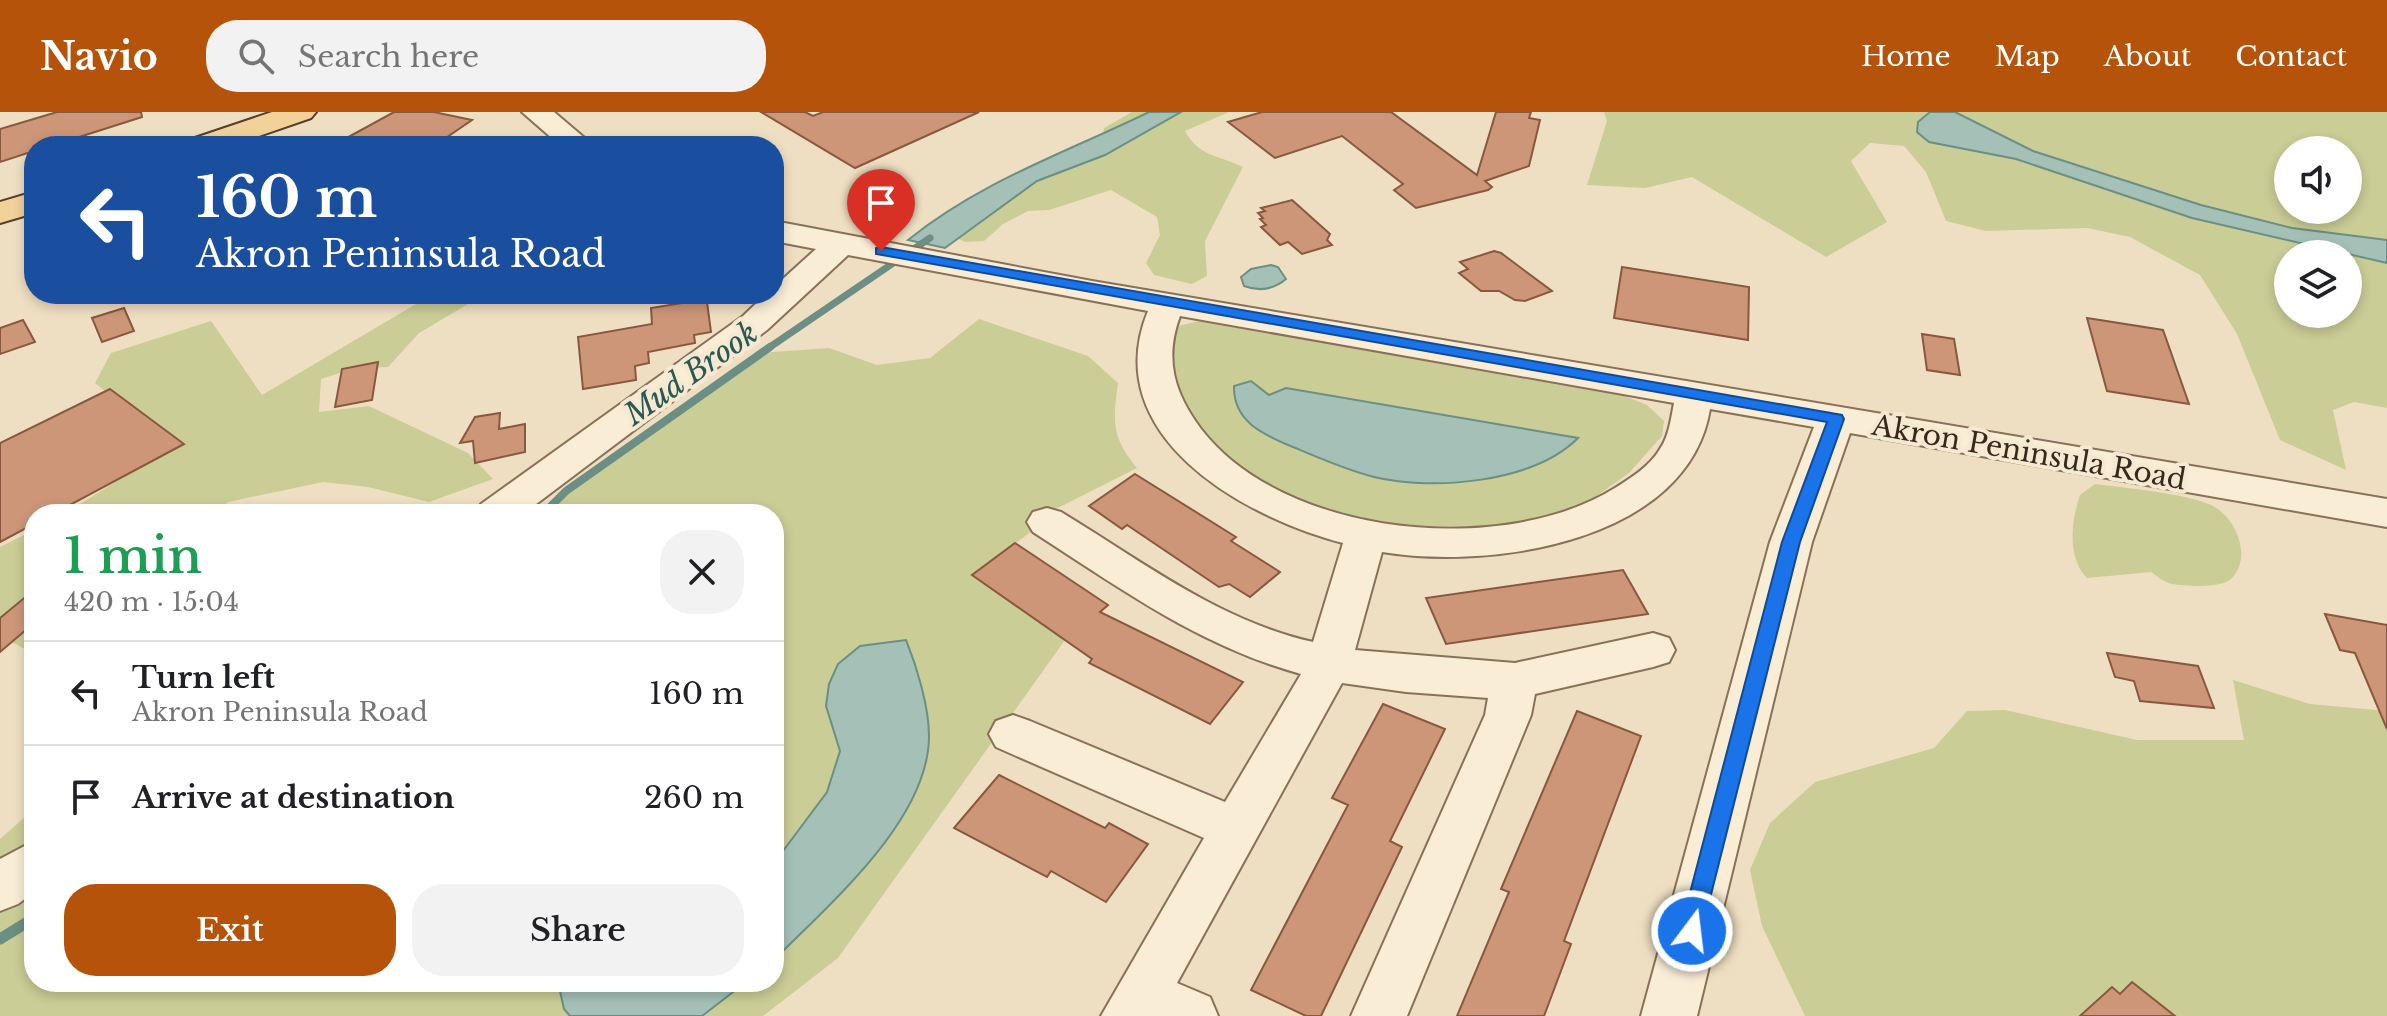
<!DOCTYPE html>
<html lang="en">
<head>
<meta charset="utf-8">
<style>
	:root { --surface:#fff; --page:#f2f2f2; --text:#202124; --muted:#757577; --line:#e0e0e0; --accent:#b45309 }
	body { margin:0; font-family:"Libre Baskerville",serif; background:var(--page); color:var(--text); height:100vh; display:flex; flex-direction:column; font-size:30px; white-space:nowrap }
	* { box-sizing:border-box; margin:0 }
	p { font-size:26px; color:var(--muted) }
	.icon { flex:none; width:44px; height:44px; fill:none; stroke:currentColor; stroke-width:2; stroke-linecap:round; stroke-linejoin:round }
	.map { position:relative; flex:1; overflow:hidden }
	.side { position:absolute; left:24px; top:392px; width:760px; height:488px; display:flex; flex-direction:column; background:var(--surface); border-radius:32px; box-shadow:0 4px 12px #0003 }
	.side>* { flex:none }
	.guide { position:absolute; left:24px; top:24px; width:760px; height:168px; border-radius:32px; box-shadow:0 4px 12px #0003; background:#1a4fa0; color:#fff; overflow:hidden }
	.buttons { position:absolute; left:2274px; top:24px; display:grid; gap:16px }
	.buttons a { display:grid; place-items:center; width:88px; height:88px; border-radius:50%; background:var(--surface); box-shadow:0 4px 12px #0003; font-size:40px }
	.pin { position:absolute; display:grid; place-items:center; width:68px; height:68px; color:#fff; margin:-82px -34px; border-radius:50% 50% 50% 0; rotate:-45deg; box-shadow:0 0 8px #0007 }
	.pin .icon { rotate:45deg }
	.me { position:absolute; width:88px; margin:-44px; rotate:15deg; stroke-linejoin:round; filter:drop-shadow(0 0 6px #0008) }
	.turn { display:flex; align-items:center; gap:28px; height:168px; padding:0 40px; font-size:36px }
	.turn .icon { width:104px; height:104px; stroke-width:2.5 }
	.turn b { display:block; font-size:56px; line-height:68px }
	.round { display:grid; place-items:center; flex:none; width:84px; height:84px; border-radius:32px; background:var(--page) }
	.summary { display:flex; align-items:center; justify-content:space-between; height:136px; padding:0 40px }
	h1 { font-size:48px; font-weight:600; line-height:60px; color:#1e9e55 }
	.action { display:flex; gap:16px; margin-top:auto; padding:16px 40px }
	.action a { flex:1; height:92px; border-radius:32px; background:var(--accent); color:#fff; font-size:32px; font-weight:600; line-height:92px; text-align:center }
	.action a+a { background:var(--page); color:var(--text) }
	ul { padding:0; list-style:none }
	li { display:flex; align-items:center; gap:24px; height:104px; padding:0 40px; border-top:2px solid var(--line) }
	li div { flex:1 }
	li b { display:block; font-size:30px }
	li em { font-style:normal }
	header { display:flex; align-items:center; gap:48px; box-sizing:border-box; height:112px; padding:0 40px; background:var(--accent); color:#fff }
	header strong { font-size:38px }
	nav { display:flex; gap:44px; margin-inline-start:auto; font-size:28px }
	.search { width:560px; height:72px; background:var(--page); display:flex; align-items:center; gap:20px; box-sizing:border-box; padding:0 28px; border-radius:32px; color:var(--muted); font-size:30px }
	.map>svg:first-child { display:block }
	.green { fill:#cacd96; fill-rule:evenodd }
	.water { fill:#a5c1b7; stroke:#6b8f84; stroke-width:2 }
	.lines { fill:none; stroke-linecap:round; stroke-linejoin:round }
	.stream-far2 { stroke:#6b8f84; stroke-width:7 }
	.stream-far1 { stroke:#6b8f84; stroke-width:8 }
	.stream { stroke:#6b8f84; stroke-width:11 }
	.building { fill:#cd9678; stroke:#88583f; stroke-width:2 }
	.minor-casing { stroke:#897059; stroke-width:4 }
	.major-casing { stroke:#563e2d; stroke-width:4 }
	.minor { fill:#f9edd6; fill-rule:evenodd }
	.major { fill:#f2d299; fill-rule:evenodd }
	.route { fill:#1a73e8; stroke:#114b97; stroke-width:2 }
	.labels { text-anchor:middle; stroke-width:8; stroke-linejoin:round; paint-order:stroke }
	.street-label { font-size:28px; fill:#38291d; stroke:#f6e9d2 }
	.water-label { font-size:30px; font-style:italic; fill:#2c5853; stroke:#f6e9d2 }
</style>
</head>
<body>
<header>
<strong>Navio</strong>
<div class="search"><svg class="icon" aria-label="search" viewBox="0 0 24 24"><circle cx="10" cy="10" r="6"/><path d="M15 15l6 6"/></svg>Search here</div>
<nav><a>Home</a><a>Map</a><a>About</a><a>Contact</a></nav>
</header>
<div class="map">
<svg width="2387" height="904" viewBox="0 0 2387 904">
	<rect width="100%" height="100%" fill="#efdfc2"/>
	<g class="green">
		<path d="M1132,0H1229L1185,19C1199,45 1219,43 1243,55L1205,129L1207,164L1192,172L1154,163L1146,151L1160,123L1157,105L1111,78L1049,98L1028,99L1003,112L984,129L965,130L959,127L1037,69L1100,40L1104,16Z"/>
		<path d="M1604,0H2387V296L2354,290L2333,298L2346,358L2280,328L2237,222L2200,163L2130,125L2087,116L1986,119L1946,109L1926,60L1904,34L1870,31L1851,49L1887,110L1826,145L1692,65L1645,76L1587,73L1607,9ZM2288,38H2348V98H2288ZM2288,142H2348V202H2288Z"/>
		<path d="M433,182H485L419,221L388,255L352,257L321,267L319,300L369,294L468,341L493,367L429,390L368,375L323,370L228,390L216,402H64L173,334L95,271L111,241L211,209L262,283Z"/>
		<path d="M979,207L1088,244L1118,271C1113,310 1111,324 1137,356L1028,411L1035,417L972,463L1065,528L838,846L763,904H0V727L34,697V870H774V402H543L566,379L760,241L829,236L877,253L930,246Z"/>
		<path d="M1200,209L1426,244L1622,283L1647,293L1664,309L1662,324L1629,361L1585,392L1519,412L1465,417L1359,412L1267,378L1207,337L1176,296L1169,216Z"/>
		<path d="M2095,372C2125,376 2184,381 2211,393C2235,404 2253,444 2232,466C2222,477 2186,474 2172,472C2165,471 2157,464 2151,460L2087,466C2067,446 2071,409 2080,383Z"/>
		<path d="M34,418V542L10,529L0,536V435Z"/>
		<path d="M2233,568L2310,592L2387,599V904H1805L1762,814L1750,758L1770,711L1815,670L1934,636L1967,599L2005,598L2137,628H2244Z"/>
	</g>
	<g class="water">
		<path d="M1149,0H1181L1105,43L1037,69L945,136L908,128C981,69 1065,41 1149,0Z"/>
		<path d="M1930,0H1955L2033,39L2201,93L2292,116L2387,128V151L2192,106L2016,47L1929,30L1917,20L1918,10Z"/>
		<path d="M1271,153L1278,155L1286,167C1273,178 1260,180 1244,174L1241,165L1251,157Z"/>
		<path d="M1251,269L1269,283L1286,276L1578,326C1533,371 1433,379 1374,365C1346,358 1319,346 1293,335C1264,323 1233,310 1234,274Z"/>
		<path d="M906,528C917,555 929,595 929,624C929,708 829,792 774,848V751L827,680L840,639L826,594L829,572L838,552L860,534Z"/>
		<path d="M569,870H746L702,904H570L564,897L560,879Z"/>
	</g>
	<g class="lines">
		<path class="stream-far2" d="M767,237L930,126"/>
		<path class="stream-far1" d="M543,402L566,379L770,235"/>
		<path class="stream" d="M0,827L34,806"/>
	</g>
	<g class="building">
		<path d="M57,0H141L142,5L51,34H34V39L0,50V17Z"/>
		<path d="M394,0H434L472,8L434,34H332Z"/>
		<path d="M761,0H805L813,4L823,0H979L855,56Z"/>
		<path d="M1262,0H1391L1477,63L1496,0H1531L1529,6L1540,8L1529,54L1485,69L1492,75L1488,78L1416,96L1394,78L1403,72L1342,24L1275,46L1228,10Z"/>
		<path d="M1292,88L1330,122L1327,128L1332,133L1302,142L1288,130L1280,133L1261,115L1266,113L1260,107L1263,106L1258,101L1265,99L1261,96Z"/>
		<path d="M1494,139L1501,141L1552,179L1525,189L1515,188L1499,179H1481L1459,161L1468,157L1460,150Z"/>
		<path d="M1622,155L1749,175L1748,228L1614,206Z"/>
		<path d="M701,188V191L707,190L711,220L694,223L695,231L648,240L649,251L635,254L636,268L583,277L578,225L652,212L651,196Z"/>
		<path d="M124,196L134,219L102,230L92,206Z"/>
		<path d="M2087,206L2163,218L2189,292L2107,279Z"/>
		<path d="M23,208L35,230L0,242V216Z"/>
		<path d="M1922,222L1954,227L1960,263L1927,258Z"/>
		<path d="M378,250L372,288L335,295L342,257Z"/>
		<path d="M110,277L184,332L53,402H34V412L0,430V331Z"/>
		<path d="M500,301L499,317L525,312V340L475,351L473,329L460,331L475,305Z"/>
		<path d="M1135,362L1236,425L1231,429L1280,460L1250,485L1229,472L1219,475L1127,413L1122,417L1089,394Z"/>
		<path d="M1015,431L1108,493L1100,500L1243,570L1210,612L1089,551L1092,547L972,463Z"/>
		<path d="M1623,458L1648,502L1446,532L1426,486Z"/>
		<path d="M34,478V511L0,540V506Z"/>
		<path d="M2325,502L2387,513V617L2355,541L2340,538Z"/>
		<path d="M2107,541L2198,554L2214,596L2140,589L2134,569L2115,565Z"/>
		<path d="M1383,592L1445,617L1390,729L1402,735L1321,904H1306L1251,878L1348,693L1332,686Z"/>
		<path d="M1577,599L1641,624L1564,829L1571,832L1544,904H1457L1509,780L1501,777Z"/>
		<path d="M999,663L1105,716L1109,711L1148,732L1106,790L1051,759L1047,765L954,716Z"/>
		<path d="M2132,870L2175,904H2080L2112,875L2120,882Z"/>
	</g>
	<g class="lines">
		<defs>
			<g id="minor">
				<path d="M522,0H554L594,34H561Z"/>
				<path d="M774,109L1092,169L2387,387V415L1850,321L1812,430L1697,904H1641L1770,430L1814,315L1710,297C1688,430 1492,458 1382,440L1355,538L1515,551L1653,521L1669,526L1675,538L1669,550L1653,555L1535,582L1531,603L1407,904H1351L1485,603L1488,586L1406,580L1342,571L1177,871L1210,885L1218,904H1101L1204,726L996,635L989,622L996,609L1013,603L1030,609L1225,690L1301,562C1199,534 1120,476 1033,420L1027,410L1033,400L1047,396L1061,400C1142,449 1219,509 1313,530L1343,431C1243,405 1097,323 1148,199L848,143L767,218L523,402H475L481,392L743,204L766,182H774V175L816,137L774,129ZM1180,204L1674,291C1671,306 1669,324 1660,337C1650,354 1631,366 1615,376C1503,446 1284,425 1201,317C1174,281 1164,247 1180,204Z"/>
				<path d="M34,729V780L18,792L0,799V747Z"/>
			</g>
			<g id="major">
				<path d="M272,0H316L311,6L230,34H185L189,28Z"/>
				<path d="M34,80V101L0,111V90Z"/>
			</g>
		</defs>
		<use href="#minor" class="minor-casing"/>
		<use href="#major" class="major-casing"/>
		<use href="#minor" class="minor"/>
		<use href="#major" class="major"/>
	</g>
	<path class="route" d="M881,135L1842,303L1844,307L1800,430L1700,826L1692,829L1683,826L1680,819L1782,430L1827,310L876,142V136Z"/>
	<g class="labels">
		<g class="street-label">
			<text transform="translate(2029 340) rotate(10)" y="10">Akron Peninsula Road</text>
		</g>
		<g class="water-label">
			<text transform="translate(691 262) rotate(-35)" y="10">Mud Brook</text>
		</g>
	</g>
</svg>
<div class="buttons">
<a><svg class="icon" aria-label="sound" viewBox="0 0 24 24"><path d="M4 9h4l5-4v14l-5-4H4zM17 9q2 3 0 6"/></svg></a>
<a><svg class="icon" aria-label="layers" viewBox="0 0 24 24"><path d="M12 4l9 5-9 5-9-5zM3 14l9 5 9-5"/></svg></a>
</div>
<div class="pin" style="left:881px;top:139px;background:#d93025"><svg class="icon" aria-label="arrive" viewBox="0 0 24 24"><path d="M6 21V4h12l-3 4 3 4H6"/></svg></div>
<svg class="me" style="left:1692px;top:819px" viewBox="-20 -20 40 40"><circle r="17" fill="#1a73e8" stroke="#fff" stroke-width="3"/><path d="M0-11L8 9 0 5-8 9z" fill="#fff"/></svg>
<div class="guide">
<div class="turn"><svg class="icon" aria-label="left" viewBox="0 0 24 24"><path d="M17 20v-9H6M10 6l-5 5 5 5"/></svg><div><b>160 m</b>Akron Peninsula Road</div></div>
</div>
<section class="side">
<div class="summary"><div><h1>1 min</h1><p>420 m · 15:04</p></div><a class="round"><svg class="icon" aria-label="close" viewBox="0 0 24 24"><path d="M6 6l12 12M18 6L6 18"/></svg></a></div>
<ul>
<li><svg class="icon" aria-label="left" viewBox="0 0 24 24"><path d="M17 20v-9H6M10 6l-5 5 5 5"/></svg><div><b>Turn left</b><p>Akron Peninsula Road</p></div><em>160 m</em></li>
<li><svg class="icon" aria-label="arrive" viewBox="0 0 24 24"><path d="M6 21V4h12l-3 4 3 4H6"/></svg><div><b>Arrive at destination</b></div><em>260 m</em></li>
</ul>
<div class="action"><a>Exit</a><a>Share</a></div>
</section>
</div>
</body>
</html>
